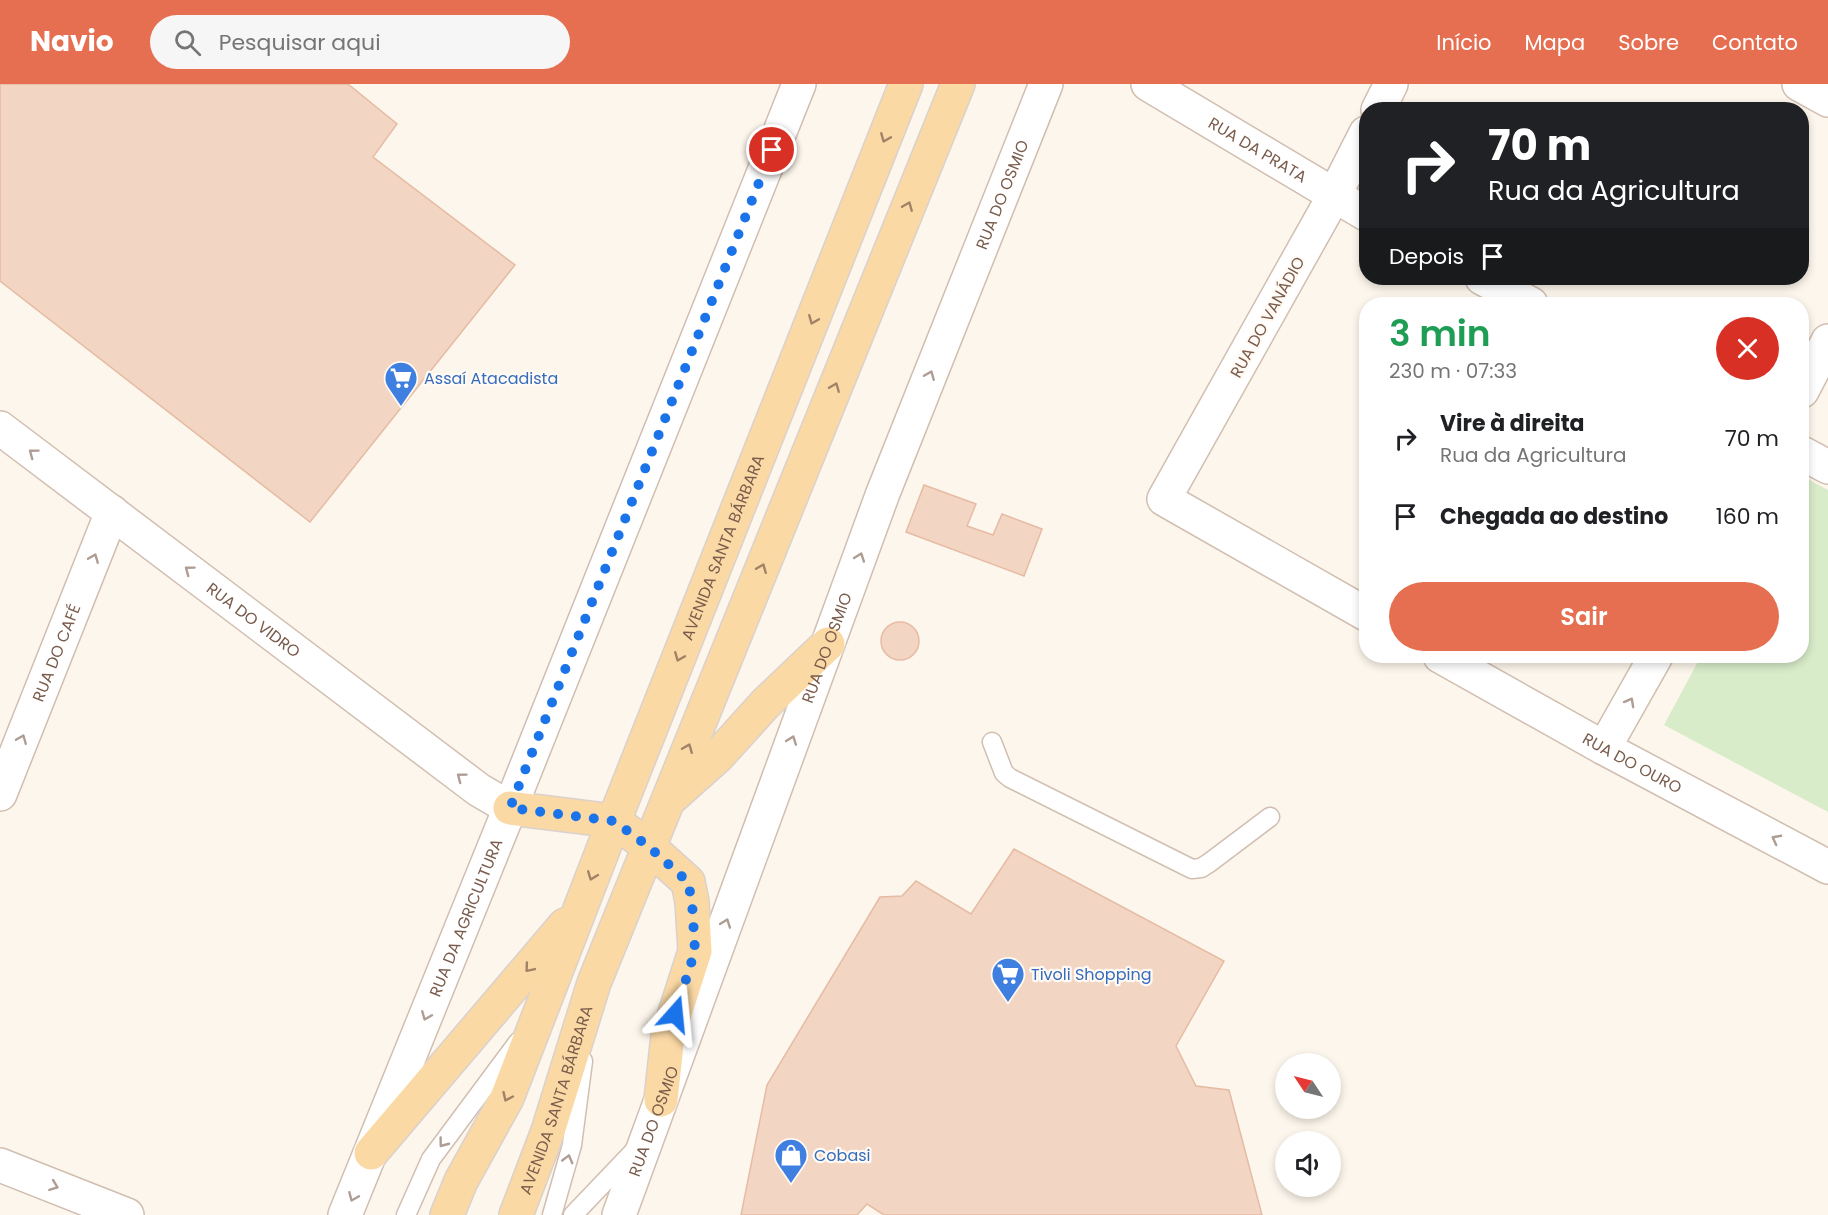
<!DOCTYPE html>
<html lang="pt">
<head>
<meta charset="utf-8">
<style>
	:root { --surface:#fff; --page:#f6f6f6; --text:#202124; --muted:#757577; --accent:#e76f51 }
	body { margin:0; font-family:Poppins,sans-serif; background:var(--page); color:var(--text); height:100vh; display:flex; flex-direction:column; font-size:22px; white-space:nowrap }
	* { box-sizing:border-box; margin:0 }
	p { font-size:20px; color:var(--muted) }
	.icon { flex:none; width:33px; height:33px; fill:none; stroke:currentColor; stroke-width:2; stroke-linecap:round; stroke-linejoin:round }
	.map { position:relative; flex:1; overflow:hidden }
	.panel { position:absolute; left:1359px; top:213px; width:450px; height:366px; display:flex; flex-direction:column; background:var(--surface); border-radius:24px; box-shadow:0 3px 9px #0003 }
	.panel>* { flex:none }
	.guide { position:absolute; left:1359px; top:18px; width:450px; height:183px; border-radius:24px; box-shadow:0 3px 9px #0003; background:#202124; color:#fff; overflow:hidden }
	.needle { width:39px; rotate:305deg }
	.fabs { position:absolute; left:1275px; top:969px; display:grid; gap:12px }
	.fabs a { display:grid; place-items:center; width:66px; height:66px; border-radius:50%; background:var(--surface); box-shadow:0 3px 9px #0003; font-size:30px }
	.pin { position:absolute; display:grid; place-items:center; width:51px; height:51px; color:#fff; margin:-26px; border:3px solid #fff; border-radius:50%; box-shadow:0 2px 6px #0007 }
	.me { position:absolute; width:66px; margin:-33px; rotate:18deg; stroke-linejoin:round; filter:drop-shadow(0 0 4px #0008) }
	.turn { display:flex; align-items:center; gap:21px; height:126px; padding:0 30px; font-size:27px }
	.turn .icon { width:78px; height:78px; stroke-width:2.5 }
	.turn b { display:block; font-size:42px; line-height:51px }
	.then { display:flex; align-items:center; height:57px; padding:0 30px; background:#0003; gap:12px; font-size:22px }
	.round { display:grid; place-items:center; flex:none; width:63px; height:63px; border-radius:32px; background:var(--page) }
	.overview { display:flex; align-items:center; justify-content:space-between; height:102px; padding:0 30px }
	h1 { font-size:36px; font-weight:600; line-height:45px; color:#1e9e55 }
	.button { display:flex; gap:12px; margin-top:auto; padding:12px 30px }
	.button a { flex:1; height:69px; border-radius:36px; background:var(--accent); color:#fff; font-size:24px; font-weight:600; line-height:69px; text-align:center }
	ul { padding:0; list-style:none }
	li { display:flex; align-items:center; gap:18px; height:78px; padding:0 30px }
	li div { flex:1 }
	li b { display:block; font-size:22px }
	li em { font-style:normal }
	header { display:flex; align-items:center; gap:36px; box-sizing:border-box; height:84px; padding:0 30px; background:var(--accent); color:#fff }
	header strong { font-size:28px }
	nav { display:flex; gap:33px; margin-inline-start:auto; font-size:21px }
	.search { width:420px; height:54px; background:var(--page); display:flex; align-items:center; gap:15px; box-sizing:border-box; padding:0 21px; border-radius:33px; color:var(--muted); font-size:22px }
	.map>svg:first-child { display:block }
	.green { fill:#d8ecc9 }
	.building { fill:#f3d5c3; stroke:#e6bba3; stroke-width:1.5 }
	.lines { fill:none; stroke-linecap:round; stroke-linejoin:round }
	.service-casing { stroke:#d1beb0; stroke-width:21 }
	.minor-casing { stroke:#d1beb0; stroke-width:36 }
	.tertiary-casing { stroke:#d1beb0; stroke-width:36 }
	.primary-casing { stroke:#dad1cd; stroke-width:36 }
	.service { stroke:#fff; stroke-width:18 }
	.minor { stroke:#fff; stroke-width:33 }
	.tertiary { stroke:#fff; stroke-width:33 }
	.primary { stroke:#fbd9a5; stroke-width:33 }
	.oneway { stroke:#a18267 }
	.oneway2 { stroke:#af9d94 }
	.route { stroke:#1a73e8; stroke-width:10; stroke-dasharray:0 18 }
	.labels { text-anchor:middle; stroke-width:4.5; stroke-linejoin:round; paint-order:stroke }
	.street-label { font-size:16px; fill:#7a5c4d; stroke:#fffaf3 }
	.shop-label { font-size:16px; fill:#366cbe; stroke:#fffaf3; text-anchor:start }
</style>
</head>
<body>
<header>
<strong>Navio</strong>
<div class="search"><svg class="icon" aria-label="search" viewBox="0 0 24 24"><circle cx="10" cy="10" r="6"/><path d="M15 15l6 6"/></svg>Pesquisar aqui</div>
<nav><a>Início</a><a>Mapa</a><a>Sobre</a><a>Contato</a></nav>
</header>
<div class="map">
<svg width="1828" height="1131" viewBox="0 0 1828 1131">
	<rect width="100%" height="100%" fill="#fdf6ec"/>
	<path class="green" d="M1802,392L1828,406V728L1664,641L1701,572H1802Z"/>
	<g class="building">
		<path d="M0,0H348L397,40L373,73L515,181L310,438L0,197Z"/>
		<path d="M924,401L976,420L967,442L993,451L1002,430L1042,445L1024,492L906,448Z"/>
		<circle cx="900" cy="557" r="19"/>
		<path d="M1014,765L1224,877L1176,962L1196,1002L1229,1006L1262,1131H884L867,1120L857,1131H741L767,1001L880,813L902,812L916,797L971,830Z"/>
	</g>
	<g class="lines">
		<defs>
			<g id="service">
				<path d="M992,658L1004,689L1010,694L1192,785L1201,784L1209,779L1270,733"/>
				<path d="M406,1131L431,1075L518,958"/>
				<path d="M552,1131L572,1061L583,977"/>
				<path d="M573,1131L636,1065"/>
			</g>
			<g id="minor">
				<path d="M1378,26L1391,0"/>
				<path d="M1366,49L1334,112L1164,415L1366,530"/>
				<path d="M1802,307L1828,257"/>
				<path id="s1" d="M0,344L479,706L510,724"/>
				<path id="s2" d="M1440,572L1604,664L1828,783"/>
				<path d="M1604,664L1656,572"/>
				<path id="s3" d="M0,710L112,428"/>
				<path d="M0,1081L127,1131"/>
			</g>
			<g id="tertiary">
				<path id="s4" d="M1148,0L1366,130"/>
				<path d="M1799,0L1828,16"/>
				<path d="M1482,194L1531,220"/>
				<path d="M1802,369L1828,383"/>
				<path id="s5" d="M345,1131L510,724L799,0"/>
				<path id="s6" d="M619,1131L883,409L1046,0"/>
			</g>
			<g id="primary">
				<path d="M672,713L718,672L765,620L828,560"/>
				<path d="M510,724L614,737L648,762L688,798L692,818L695,867L668,951L661,1016"/>
				<path d="M371,1069L565,841"/>
				<path id="s7" d="M447,1131L461,1097L507,1014L614,737L906,0"/>
				<path id="s8" d="M516,1131L548,1047L594,899L958,0"/>
			</g>
		</defs>
		<use href="#service" class="service-casing"/>
		<use href="#minor" class="minor-casing"/>
		<use href="#tertiary" class="tertiary-casing"/>
		<use href="#primary" class="primary-casing"/>
		<use href="#service" class="service"/>
		<use href="#minor" class="minor"/>
		<use href="#tertiary" class="tertiary"/>
		<use href="#primary" class="primary"/>
	</g>
	<defs><path id="oneway-chevron" d="M-2-3.5L2.5 0L-2 3.5" fill="none" stroke-width="1.6" stroke-linecap="round" stroke-linejoin="round" transform="scale(1.5)"/></defs>
	<g class="oneway">
		<use href="#oneway-chevron" transform="translate(885 54) rotate(112)"/>
		<use href="#oneway-chevron" transform="translate(908 122) rotate(-68)"/>
		<use href="#oneway-chevron" transform="translate(813 236) rotate(112)"/>
		<use href="#oneway-chevron" transform="translate(835 303) rotate(-68)"/>
		<use href="#oneway-chevron" transform="translate(762 484) rotate(-68)"/>
		<use href="#oneway-chevron" transform="translate(679 573) rotate(112)"/>
		<use href="#oneway-chevron" transform="translate(688 664) rotate(-68)"/>
		<use href="#oneway-chevron" transform="translate(592 792) rotate(111)"/>
		<use href="#oneway-chevron" transform="translate(529 884) rotate(130)"/>
		<use href="#oneway-chevron" transform="translate(507 1013) rotate(115)"/>
	</g>
	<g class="oneway2">
		<use href="#oneway-chevron" transform="translate(930 291) rotate(-68)"/>
		<use href="#oneway-chevron" transform="translate(33 369) rotate(-143)"/>
		<use href="#oneway-chevron" transform="translate(860 473) rotate(-70)"/>
		<use href="#oneway-chevron" transform="translate(94 474) rotate(-68)"/>
		<use href="#oneway-chevron" transform="translate(189 486) rotate(-143)"/>
		<use href="#oneway-chevron" transform="translate(1630 618) rotate(-61)"/>
		<use href="#oneway-chevron" transform="translate(22 655) rotate(-68)"/>
		<use href="#oneway-chevron" transform="translate(792 656) rotate(-70)"/>
		<use href="#oneway-chevron" transform="translate(461 693) rotate(-143)"/>
		<use href="#oneway-chevron" transform="translate(1776 755) rotate(-152)"/>
		<use href="#oneway-chevron" transform="translate(726 839) rotate(-70)"/>
		<use href="#oneway-chevron" transform="translate(426 932) rotate(112)"/>
		<use href="#oneway-chevron" transform="translate(443 1059) rotate(127)"/>
		<use href="#oneway-chevron" transform="translate(568 1075) rotate(-75)"/>
		<use href="#oneway-chevron" transform="translate(54 1102) rotate(21)"/>
		<use href="#oneway-chevron" transform="translate(353 1113) rotate(113)"/>
	</g>
	<g class="lines">
		<path class="route" d="M675,930L695,867L692,818L688,798L648,762L614,737L510,724L772,66"/>
	</g>
	<defs>
		<symbol id="supermarket-pin" viewBox="-11 -11 22 30"><path d="M0 17L-7.5 6A9.5 9.5 0 1 1 7.5 6Z" fill="#3f7fe0" stroke="#fffaf3"/><path d="M-6-5.5h2.5l.6 2H6L4.5 2H-2.5L-4.4-4H-6ZM-1.5 3.2a1.3 1.3 0 1 0 .1 0ZM3 3.2a1.3 1.3 0 1 0 .1 0Z" fill="#fff"/></symbol>
		<symbol id="shop-pin" viewBox="-11 -11 22 30"><path d="M0 17L-7.5 6A9.5 9.5 0 1 1 7.5 6Z" fill="#3f7fe0" stroke="#fffaf3"/><path d="M-5-2.5h2.3a2.7 3.5 0 0 1 5.4 0H5L5.5 6h-11ZM-1.5-2.5h3a1.5 2.3 0 0 0-3 0Z" fill="#fff"/></symbol>
	</defs>
	<g fill-rule="evenodd">
		<use href="#supermarket-pin" x="382" y="275" width="38" height="52"/>
		<use href="#supermarket-pin" x="989" y="871" width="38" height="52"/>
		<use href="#shop-pin" x="772" y="1052" width="38" height="52"/>
	</g>
	<g class="labels">
		<g class="street-label">
			<text dy="6" stroke="none"><textPath href="#s4" startOffset="128">RUA DA PRATA</textPath></text>
			<text dy="6" stroke="none"><textPath href="#s6" startOffset="1090">RUA DO OSMIO</textPath></text>
			<text transform="translate(1267 233) rotate(-61)" y="6">RUA DO VANÁDIO</text>
			<text dy="6" stroke="none"><textPath href="#s7" startOffset="723">AVENIDA SANTA BÁRBARA</textPath></text>
			<text dy="6" stroke="none"><textPath href="#s1" startOffset="318">RUA DO VIDRO</textPath></text>
			<text dy="6" stroke="none"><textPath href="#s6" startOffset="604">RUA DO OSMIO</textPath></text>
			<text dy="6" stroke="none"><textPath href="#s3" startOffset="152">RUA DO CAFÉ</textPath></text>
			<text dy="6" stroke="none"><textPath href="#s2" startOffset="220">RUA DO OURO</textPath></text>
			<text dy="6" stroke="none"><textPath href="#s5" startOffset="321">RUA DA AGRICULTURA</textPath></text>
			<text dy="6" stroke="none"><textPath href="#s8" startOffset="122">AVENIDA SANTA BÁRBARA</textPath></text>
			<text dy="6" stroke="none"><textPath href="#s6" startOffset="100">RUA DO OSMIO</textPath></text>
		</g>
		<g class="shop-label">
			<text x="424" y="300">Assaí Atacadista</text>
			<text x="1031" y="896">Tivoli Shopping</text>
			<text x="814" y="1077">Cobasi</text>
		</g>
	</g>
</svg>
<div class="fabs">
<a><svg class="needle" viewBox="-14 -14 28 28"><path d="M0-13l5 13h-10z" fill="#e53935"/><path d="M0 13l5-13h-10z" fill="#757577"/></svg></a>
<a><svg class="icon" aria-label="sound" viewBox="0 0 24 24"><path d="M4 9h4l5-4v14l-5-4H4zM17 9q2 3 0 6"/></svg></a>
</div>
<div class="pin" style="left:772px;top:66px;background:#d93025"><svg class="icon" aria-label="arrive" viewBox="0 0 24 24"><path d="M6 21V4h12l-3 4 3 4H6"/></svg></div>
<svg class="me" style="left:675px;top:930px" viewBox="-20 -20 40 40"><path d="M0-17L14 15 0 8-14 15z" fill="#1a73e8" stroke="#fff" stroke-width="4"/></svg>
<div class="guide">
<div class="turn"><svg class="icon" aria-label="right" viewBox="0 0 24 24"><path d="M7 20v-9h11M14 6l5 5-5 5"/></svg><div><b>70 m</b>Rua da Agricultura</div></div>
<div class="then">Depois<svg class="icon" aria-label="arrive" viewBox="0 0 24 24"><path d="M6 21V4h12l-3 4 3 4H6"/></svg></div>
</div>
<section class="panel">
<div class="overview"><div><h1>3 min</h1><p>230 m · 07:33</p></div><a class="round" style="background:#d93025;color:#fff"><svg class="icon" aria-label="close" viewBox="0 0 24 24"><path d="M6 6l12 12M18 6L6 18"/></svg></a></div>
<ul>
<li><svg class="icon" aria-label="right" viewBox="0 0 24 24"><path d="M7 20v-9h11M14 6l5 5-5 5"/></svg><div><b>Vire à direita</b><p>Rua da Agricultura</p></div><em>70 m</em></li>
<li><svg class="icon" aria-label="arrive" viewBox="0 0 24 24"><path d="M6 21V4h12l-3 4 3 4H6"/></svg><div><b>Chegada ao destino</b></div><em>160 m</em></li>
</ul>
<div class="button"><a>Sair</a></div>
</section>
</div>
</body>
</html>
